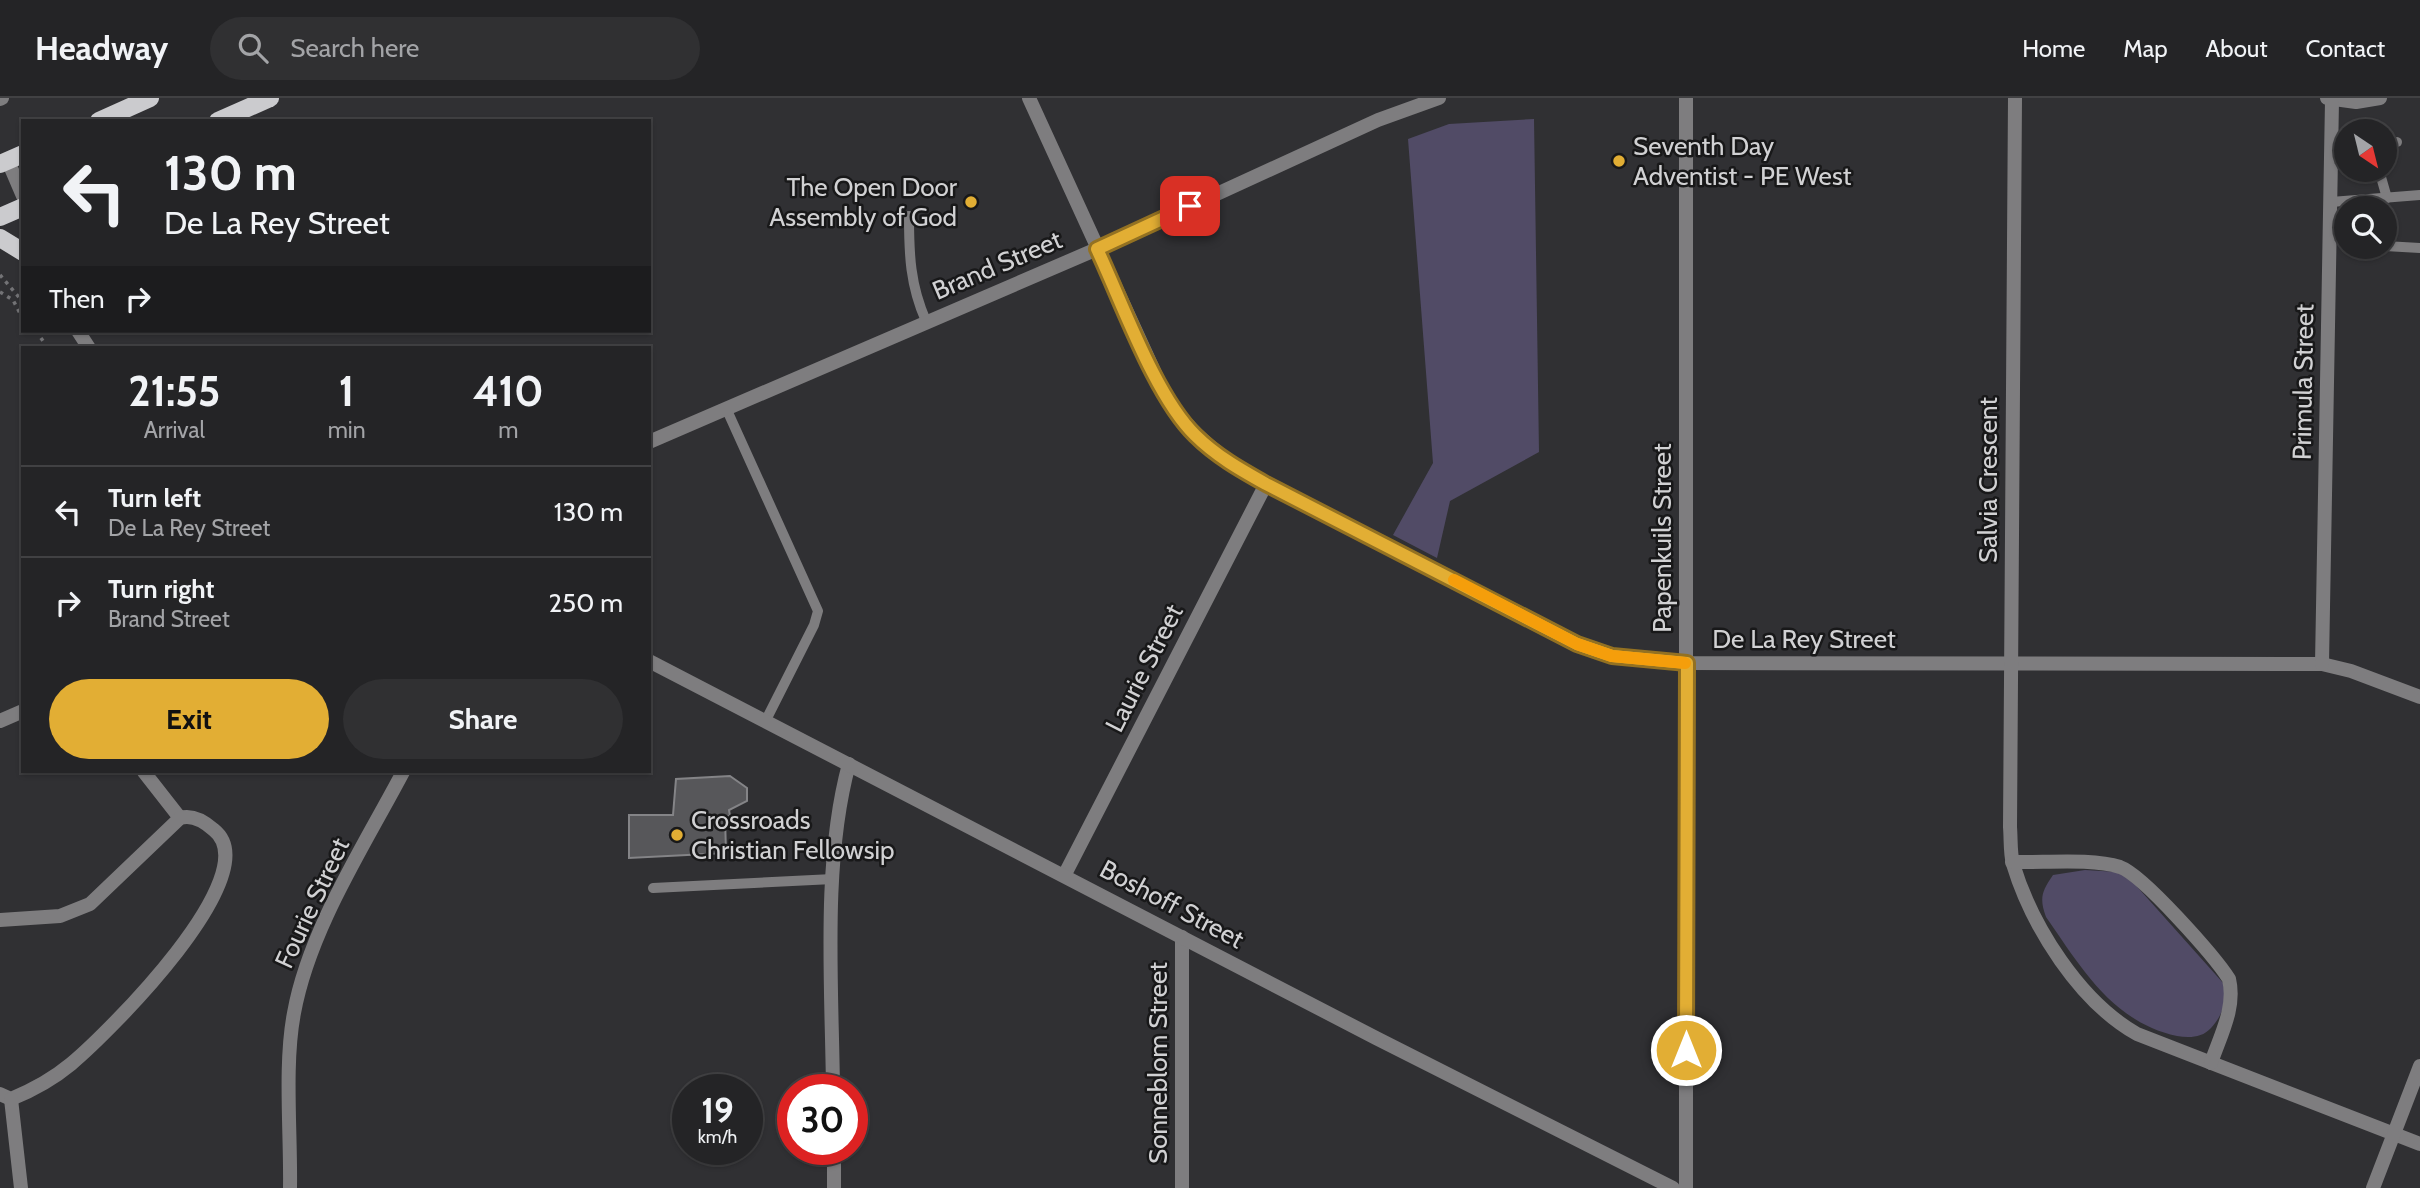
<!DOCTYPE html>
<html lang="en">
<head>
<meta charset="utf-8">
<style>
	:root { --surface:#242426; --page:#303032; --text:#f1f3f6; --muted:#a3a4a7; --line:#414143; --accent:#e2ae34 }
	body { margin:0; font-family:Cabin,sans-serif; background:var(--page); color:var(--text); height:100vh; display:flex; flex-direction:column; font-size:26px; white-space:nowrap }
	* { box-sizing:border-box; margin:0 }
	p { font-size:23px; color:var(--muted) }
	.icon { flex:none; width:38px; height:38px; fill:none; stroke:currentColor; stroke-width:2; stroke-linecap:round; stroke-linejoin:round }
	.map { position:relative; flex:1; overflow:hidden }
	.details { position:absolute; left:21px; top:248px; width:630px; height:427px; display:flex; flex-direction:column; background:var(--surface); border-radius:0px; box-shadow:0 2px 5px #0004,0 0 0 2px var(--line) }
	.details>* { flex:none }
	.banner { position:absolute; left:21px; top:21px; width:630px; height:214px; border-radius:0px; box-shadow:0 2px 5px #0004,0 0 0 2px var(--line); background:#242426; color:var(--text); overflow:hidden }
	.needle { width:46px; rotate:145deg }
	.controls { position:absolute; left:2334px; top:21px; display:grid; gap:14px }
	.controls a { display:grid; place-items:center; width:63px; height:63px; border-radius:50%; background:var(--surface); box-shadow:0 2px 5px #0004,0 0 0 2px var(--line); font-size:35px }
	.speed { position:absolute; left:672px; top:976px; display:flex; gap:14px; font-size:35px; font-weight:700; text-align:center }
	.speed>* { display:grid; place-content:center; width:91px; height:91px; border-radius:50%; background:var(--surface); box-shadow:0 2px 5px #0004,0 0 0 2px var(--line); line-height:1 }
	.speed small { font-size:18px; font-weight:400 }
	.speed .limit { border:10px solid #d22; background:#fff; color:#111 }
	.pin { position:absolute; display:grid; place-items:center; width:60px; height:60px; color:#fff; margin:-30px; border-radius:14px; box-shadow:0 4px 10px #0006 }
	.me { position:absolute; width:77px; margin:-38px; rotate:0deg; stroke-linejoin:round; filter:drop-shadow(0 0 5px #0008) }
	.turn { display:flex; align-items:center; gap:24px; height:147px; padding:0 28px; font-size:32px }
	.turn .icon { width:91px; height:91px; stroke-width:2.5 }
	.turn b { display:block; font-size:49px; line-height:60px }
	.then { display:flex; align-items:center; height:66px; padding:0 28px; background:#0003; gap:14px; font-size:26px }
	.eta { display:flex; justify-content:space-evenly; align-items:center; height:119px; text-align:center }
	.eta b { font-size:42px; font-weight:700; line-height:49px }
	.primary-button { display:flex; gap:14px; margin-top:auto; padding:14px 28px }
	.primary-button a { flex:1; height:80px; border-radius:42px; background:var(--accent); color:#111; font-size:28px; font-weight:700; line-height:80px; text-align:center }
	.primary-button a+a { background:var(--page); color:var(--text) }
	ul { padding:0; list-style:none }
	li { display:flex; align-items:center; gap:21px; height:91px; padding:0 28px; border-top:2px solid var(--line) }
	li div { flex:1 }
	li b { display:block; font-size:26px }
	li em { font-style:normal }
	header { display:flex; align-items:center; gap:42px; box-sizing:border-box; height:98px; padding:0 35px; background:var(--surface); border-bottom:2px solid var(--line) }
	header strong { font-size:33px }
	nav { display:flex; gap:38px; margin-inline-start:auto; font-size:24px }
	.search { width:490px; height:63px; background:var(--page); display:flex; align-items:center; gap:18px; box-sizing:border-box; padding:0 24px; border-radius:38px; color:var(--muted); font-size:26px }
	.map>svg:first-child { display:block }
	.green { fill:#514b66 }
	.building { fill:#57575a; stroke:#848487; stroke-width:2 }
	.lines { fill:none; stroke-linecap:round; stroke-linejoin:round }
	.path { stroke:#737376; stroke-width:3.5; stroke-dasharray:3.5 5; stroke-linecap:butt }
	.service { stroke:#7e7d7f; stroke-width:10 }
	.minor { stroke:#7e7d7f; stroke-width:14 }
	.tertiary { stroke:#7e7d7f; stroke-width:14 }
	.primary { stroke:#cbcbce; stroke-width:18 }
	.route-casing { stroke:#937122; stroke-width:18 }
	.route { stroke:#e2ae34; stroke-width:12 }
	.slow { stroke:#f59e0b; stroke-width:12 }
	.poi-dot { fill:#e2ae34; stroke:#181819; stroke-width:2.5 }
	.labels { text-anchor:middle; stroke-width:5; stroke-linejoin:round; paint-order:stroke }
	.poi-label { font-size:26px; fill:#d1d1d3; stroke:#181819; text-anchor:start }
	.street-label { font-size:26px; fill:#d1d1d3; stroke:#181819 }
</style>
</head>
<body>
<header>
<strong>Headway</strong>
<div class="search"><svg class="icon" aria-label="search" viewBox="0 0 24 24"><circle cx="10" cy="10" r="6"/><path d="M15 15l6 6"/></svg>Search here</div>
<nav><a>Home</a><a>Map</a><a>About</a><a>Contact</a></nav>
</header>
<div class="map">
<svg width="2420" height="1090" viewBox="0 0 2420 1090">
	<rect width="100%" height="100%" fill="#303033"/>
	<g class="green">
		<path d="M1534,21L1539,354L1450,403L1437,460L1393,437L1433,365L1408,41L1449,26Z"/>
		<path d="M2085,772L2118,774L2132,783L2224,886C2227,903 2223,917 2211,930C2202,940 2189,940 2177,938C2112,924 2081,869 2046,819C2039,800 2042,793 2053,777Z"/>
	</g>
	<path class="building" d="M730,678L747,690V703L729,712L730,718H725L726,755L629,760V717H673L676,681Z"/>
	<g class="lines">
		<g class="path">
			<path d="M0,177L23,204"/>
			<path d="M0,194L13,202L23,221"/>
			<path d="M36,233L48,250"/>
		</g>
		<g class="service">
			<path d="M2385,49L2397,44"/>
			<path d="M2379,72L2387,100"/>
			<path d="M2331,104L2420,97"/>
			<path d="M909,118C909,156 910,187 926,223"/>
			<path d="M2385,148L2420,150"/>
			<path d="M726,310L818,513L814,527L765,624"/>
			<path d="M653,790L833,781"/>
		</g>
		<g class="minor">
			<path d="M1029,0L1165,297C1191,338 1224,362 1266,386L1577,546L1612,558L1687,565L2322,566L2351,573L2420,599"/>
			<path d="M2015,0L2010,729C2011,741 2010,755 2013,766C2032,829 2080,904 2137,936L2420,1046"/>
			<path d="M2327,0L2356,4L2380,0"/>
			<path d="M0,1L2,0"/>
			<path d="M649,344L1097,151L1378,22L1439,0"/>
			<path d="M2322,566L2332,3"/>
			<path d="M0,623L23,613"/>
			<path d="M144,674L180,720"/>
			<path d="M2012,764C2043,765 2092,760 2120,769C2143,777 2215,859 2229,881C2236,910 2220,938 2211,965"/>
			<path d="M1065,776L1266,386"/>
			<path d="M0,822L60,818L90,806L180,720C193,716 204,723 214,732C269,776 107,936 71,966C53,981 33,992 11,1001L0,996"/>
			<path d="M1182,839V1090"/>
			<path d="M833,992C832,889 822,765 849,666"/>
			<path d="M11,1001L21,1090"/>
			<path d="M834,1052V1090"/>
			<path d="M290,1090C291,1036 284,967 294,915C309,832 364,748 403,674"/>
			<path d="M1686,1090V0"/>
			<path d="M2373,1090L2420,968"/>
		</g>
		<g class="tertiary">
			<path d="M8,63L23,98"/>
			<path d="M78,233L89,250"/>
			<path d="M649,563L1376,940L1673,1090"/>
		</g>
		<g class="primary">
			<path d="M99,23L150,0"/>
			<path d="M218,23L270,0"/>
			<path d="M0,66L23,56"/>
			<path d="M0,119L23,109"/>
			<path d="M0,140L23,154"/>
		</g>
	</g>
	<g class="lines">
		<defs>
			<path id="route" d="M1190,108L1097,151C1122,204 1155,298 1195,337C1216,358 1241,372 1266,386L1577,546L1612,558L1687,565L1686,952"/>
		</defs>
		<use href="#route" class="route-casing"/>
		<use href="#route" class="route"/>
		<path class="slow" d="M1454,482L1577,546L1612,558L1685,565"/>
	</g>
	<g class="poi-dot">
		<circle cx="1619" cy="63" r="7"/>
		<circle cx="971" cy="104" r="7"/>
		<circle cx="677" cy="737" r="7"/>
	</g>
	<g class="labels">
		<g class="poi-label">
			<text x="1633" y="57">Seventh Day<tspan x="1633" dy="30">Adventist - PE West</tspan></text>
			<text x="957" y="98" text-anchor="end">The Open Door<tspan x="957" dy="30">Assembly of God</tspan></text>
			<text x="691" y="731">Crossroads<tspan x="691" dy="30">Christian Fellowsip</tspan></text>
		</g>
		<g class="street-label">
			<text transform="translate(997 167) rotate(-23)" y="9">Brand Street</text>
			<text transform="translate(2303 284) rotate(-89)" y="9">Primula Street</text>
			<text transform="translate(1988 382) rotate(-90)" y="9">Salvia Crescent</text>
			<text transform="translate(1662 440) rotate(-90)" y="9">Papenkuils Street</text>
			<text x="1804" y="550">De La Rey Street</text>
			<text transform="translate(1144 570) rotate(-63)" y="9">Laurie Street</text>
			<text transform="translate(312 805) rotate(-65)" y="9">Fourie Street</text>
			<text transform="translate(1172 806) rotate(28)" y="9">Boshoff Street</text>
			<text transform="translate(1158 965) rotate(-90)" y="9">Sonneblom Street</text>
		</g>
	</g>
</svg>
<div class="controls">
<a><svg class="needle" viewBox="-14 -14 28 28"><path d="M0-13l5 13h-10z" fill="#e53935"/><path d="M0 13l5-13h-10z" fill="#a3a4a7"/></svg></a>
<a><svg class="icon" aria-label="search" viewBox="0 0 24 24"><circle cx="10" cy="10" r="6"/><path d="M15 15l6 6"/></svg></a>
</div>
<div class="speed"><div>19<small>km/h</small></div><div class="limit">30</div></div>
<div class="pin" style="left:1190px;top:108px;background:#d93025"><svg class="icon" aria-label="arrive" viewBox="0 0 24 24"><path d="M6 21V4h12l-3 4 3 4H6"/></svg></div>
<svg class="me" style="left:1686px;top:952px" viewBox="-20 -20 40 40"><circle r="17" fill="#e2ae34" stroke="#fff" stroke-width="3"/><path d="M0-11L8 9 0 5-8 9z" fill="#fff"/></svg>
<div class="banner">
<div class="turn"><svg class="icon" aria-label="left" viewBox="0 0 24 24"><path d="M17 20v-9H6M10 6l-5 5 5 5"/></svg><div><b>130 m</b>De La Rey Street</div></div>
<div class="then">Then<svg class="icon" aria-label="right" viewBox="0 0 24 24"><path d="M7 20v-9h11M14 6l5 5-5 5"/></svg></div>
</div>
<section class="details">
<div class="eta">
<div><b>21:55</b><p>Arrival</p></div>
<div><b>1</b><p>min</p></div>
<div><b>410</b><p>m</p></div>
</div>
<ul>
<li><svg class="icon" aria-label="left" viewBox="0 0 24 24"><path d="M17 20v-9H6M10 6l-5 5 5 5"/></svg><div><b>Turn left</b><p>De La Rey Street</p></div><em>130 m</em></li>
<li><svg class="icon" aria-label="right" viewBox="0 0 24 24"><path d="M7 20v-9h11M14 6l5 5-5 5"/></svg><div><b>Turn right</b><p>Brand Street</p></div><em>250 m</em></li>
</ul>
<div class="primary-button"><a>Exit</a><a>Share</a></div>
</section>
</div>
</body>
</html>
